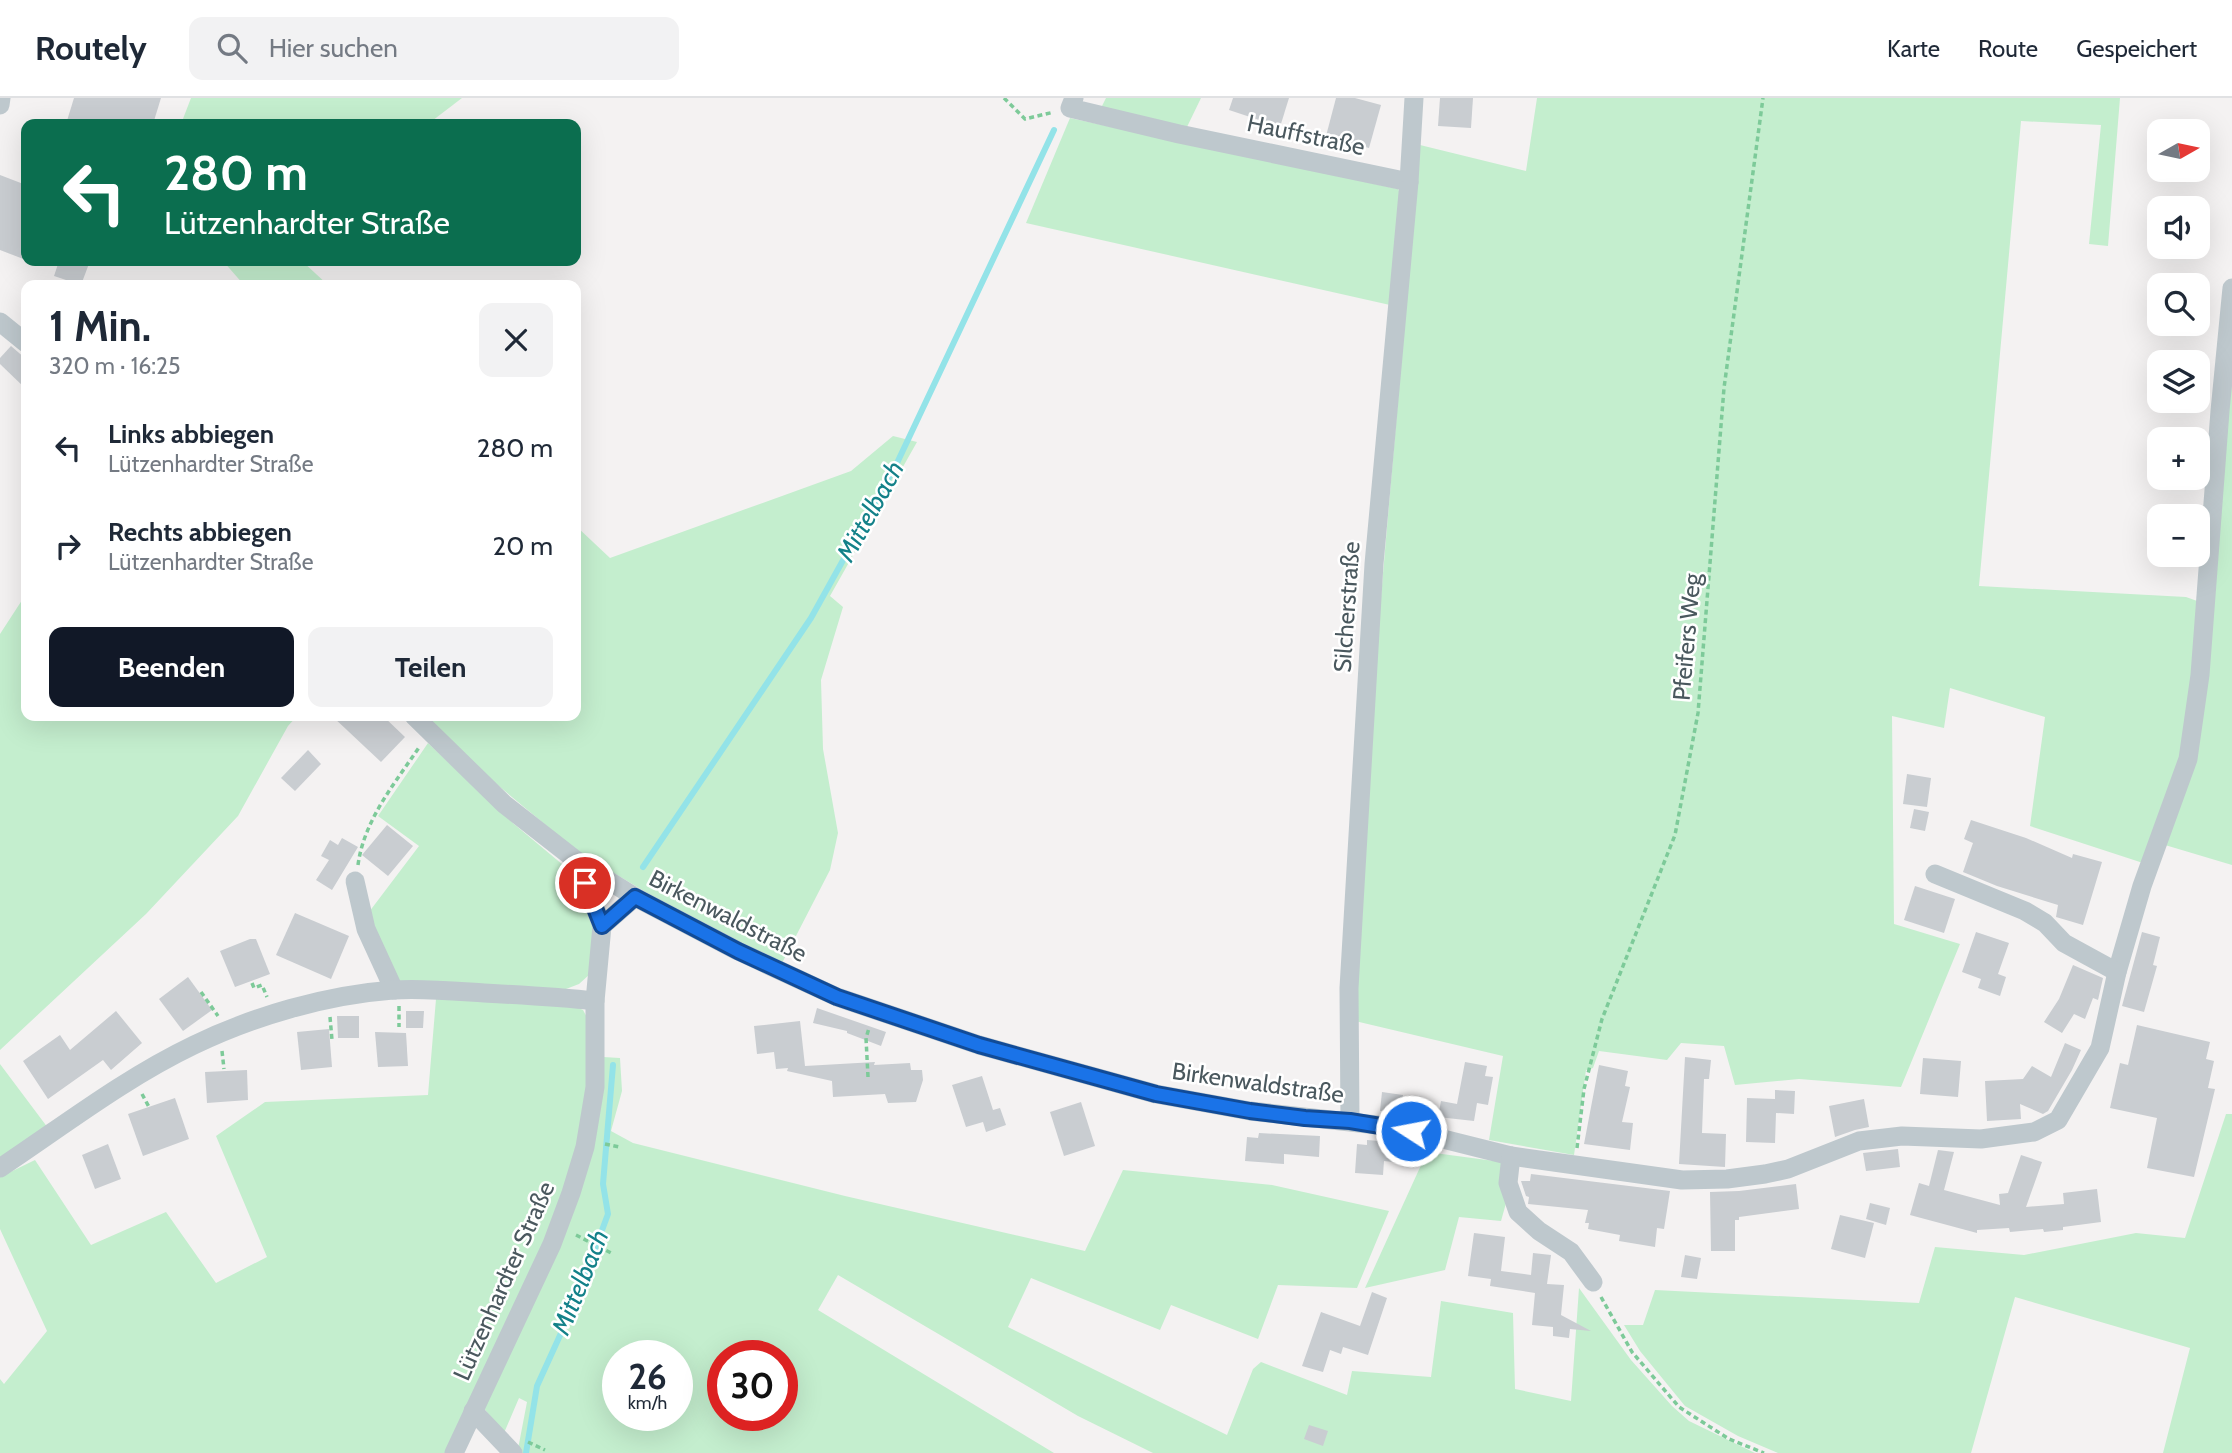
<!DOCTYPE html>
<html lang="de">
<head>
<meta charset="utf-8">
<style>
	:root { --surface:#fff; --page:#f2f2f3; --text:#1f2937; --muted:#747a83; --line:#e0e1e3; --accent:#111827 }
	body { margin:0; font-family:Cabin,sans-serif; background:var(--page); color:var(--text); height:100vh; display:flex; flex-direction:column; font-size:26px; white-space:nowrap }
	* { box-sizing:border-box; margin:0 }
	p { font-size:23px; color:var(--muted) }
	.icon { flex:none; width:38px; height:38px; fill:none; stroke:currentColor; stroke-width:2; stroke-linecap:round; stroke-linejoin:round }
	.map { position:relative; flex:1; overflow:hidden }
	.panel { position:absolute; left:21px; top:182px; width:560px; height:441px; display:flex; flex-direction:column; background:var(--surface); border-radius:14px; box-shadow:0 7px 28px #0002 }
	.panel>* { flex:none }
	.top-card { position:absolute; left:21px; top:21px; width:560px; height:147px; border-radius:14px; box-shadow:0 7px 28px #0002; background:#0b6e4f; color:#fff; overflow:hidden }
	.needle { width:46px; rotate:81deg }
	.fabs { position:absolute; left:2147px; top:21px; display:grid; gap:14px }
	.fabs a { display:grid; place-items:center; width:63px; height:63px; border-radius:14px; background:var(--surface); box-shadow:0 7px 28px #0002; font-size:35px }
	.speed { position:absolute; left:602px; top:1242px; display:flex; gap:14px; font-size:35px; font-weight:700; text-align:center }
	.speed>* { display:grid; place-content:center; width:91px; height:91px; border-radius:50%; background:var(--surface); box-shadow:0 7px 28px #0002; line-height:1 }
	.speed small { font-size:18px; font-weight:400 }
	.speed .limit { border:10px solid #d22; background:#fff; color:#111 }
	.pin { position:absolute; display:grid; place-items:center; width:60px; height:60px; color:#fff; margin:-30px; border:4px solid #fff; border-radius:50%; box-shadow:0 2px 7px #0007 }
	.me { position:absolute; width:77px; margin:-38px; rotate:281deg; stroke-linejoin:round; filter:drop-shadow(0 0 5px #0008) }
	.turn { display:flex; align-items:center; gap:24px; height:147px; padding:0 28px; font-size:32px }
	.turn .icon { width:91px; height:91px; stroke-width:2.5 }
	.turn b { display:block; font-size:49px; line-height:60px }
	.round { display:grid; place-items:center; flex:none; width:74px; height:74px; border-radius:14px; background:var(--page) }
	.head { display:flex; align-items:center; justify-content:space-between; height:119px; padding:0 28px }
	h1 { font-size:42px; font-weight:700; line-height:52px }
	.cta { display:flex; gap:14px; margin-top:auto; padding:14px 28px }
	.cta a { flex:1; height:80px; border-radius:14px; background:var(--accent); color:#fff; font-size:28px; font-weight:700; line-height:80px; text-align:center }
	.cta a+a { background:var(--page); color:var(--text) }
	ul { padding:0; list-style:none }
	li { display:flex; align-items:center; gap:21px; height:98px; padding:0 28px }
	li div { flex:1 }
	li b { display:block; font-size:26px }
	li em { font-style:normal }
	header { display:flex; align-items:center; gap:42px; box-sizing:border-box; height:98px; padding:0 35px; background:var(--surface); border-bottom:2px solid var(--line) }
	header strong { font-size:33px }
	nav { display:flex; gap:38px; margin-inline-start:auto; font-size:24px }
	.search { width:490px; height:63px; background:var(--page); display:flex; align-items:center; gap:18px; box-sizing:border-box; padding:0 24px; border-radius:14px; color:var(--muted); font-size:26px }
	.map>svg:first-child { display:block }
	.green { fill:#c4eece; fill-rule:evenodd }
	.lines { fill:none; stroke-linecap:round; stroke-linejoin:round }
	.stream { stroke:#93e3e8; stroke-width:6 }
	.building { fill:#c9cdd1 }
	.path { stroke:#7dca99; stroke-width:3.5; stroke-dasharray:5 3.5; stroke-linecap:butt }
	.minor { stroke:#bec8cd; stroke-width:19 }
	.route-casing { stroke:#114b97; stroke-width:18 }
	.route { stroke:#1a73e8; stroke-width:12 }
	.labels { text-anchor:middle; stroke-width:5; stroke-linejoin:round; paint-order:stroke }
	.street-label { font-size:24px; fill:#4a585e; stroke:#fff }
	.water-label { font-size:26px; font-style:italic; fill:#138189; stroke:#fff }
</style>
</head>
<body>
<header>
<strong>Routely</strong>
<div class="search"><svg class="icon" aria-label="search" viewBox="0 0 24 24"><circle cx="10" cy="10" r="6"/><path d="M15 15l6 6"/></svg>Hier suchen</div>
<nav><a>Karte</a><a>Route</a><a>Gespeichert</a></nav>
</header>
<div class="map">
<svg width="2232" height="1355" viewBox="0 0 2232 1355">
	<rect width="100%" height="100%" fill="#f4f2f2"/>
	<g class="green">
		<path d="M191,0H462L428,26H181Z"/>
		<path d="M1106,0H1201L1186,31L1101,10Z"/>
		<path d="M1537,0H2120L2108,148L2089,146L2101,27L2021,23L1979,488L2186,499L2200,504L2181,662L2143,765L2030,728L2045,619L1950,590L1944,630L1892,618L1894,826L1960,846L1901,989L1799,981L1735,987L1724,948L1681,945L1667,962L1599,953L1593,970L1586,972L1574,1057L1489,1042L1503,958L1355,923L1374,580L1420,47L1526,73Z"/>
		<path d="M1070,20L1398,91L1405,104L1390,207L1026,125Z"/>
		<path d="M223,163H302L328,187H244Z"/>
		<path d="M2232,248V767L2165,747L2188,684Z"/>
		<path d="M893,338L917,344L830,498L843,509L821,582L823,651L838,735L830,772L781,867L654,799L577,753L494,684L425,618H576V428L610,460L851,373Z"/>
		<path d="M26,496V618H297L288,628L238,718L146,816L0,952V536Z"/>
		<path d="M428,645L514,726L575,777L593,827L590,876L579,886L566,891L394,886L366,818L419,748L378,718Z"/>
		<path d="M436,901L569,906L583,912L590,925L587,999L573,1071L540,1159L448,1355H0V1281L4,1286L47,1233L0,1131V1079L35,1062L91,1147L166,1114L216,1185L267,1159L216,1038L265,1004L428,997Z"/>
		<path d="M603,959L620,960L622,993L611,1033L633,1045L845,1098L1085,1153L1123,1072L1272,1087L1389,1113L1357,1190L1278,1187L1258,1241L1171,1207L1160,1232L1031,1180L1008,1229L1227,1337L1253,1271L1261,1264L1347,1297L1352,1273L1431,1279L1441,1203L1513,1215L1515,1291L1571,1303L1579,1190L1631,1262L1672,1308L1689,1323L1755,1355H1153L1078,1318L838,1177L818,1212L1054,1355H521L518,1351L527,1304L519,1300L504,1335L482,1308L552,1154ZM618,1258H677V1318H618ZM723,1258H782V1318H723Z"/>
		<path d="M0,966L48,1030L0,1060Z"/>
		<path d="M2226,1016H2232V1355H2163L2190,1250L2015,1199L1971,1355H1778L1738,1338L1685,1308L1640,1253L1624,1227H1643L1655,1192L1919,1205L1935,1149L2024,1157L2136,1135L2185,1140Z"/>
		<path d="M1427,1054L1517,1066L1501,1123L1459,1119L1445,1172L1365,1190Z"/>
	</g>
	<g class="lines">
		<g class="stream">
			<path d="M643,769L811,520L897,365L1054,32"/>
			<path d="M526,1355L537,1288L577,1200L608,1116L603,1086L613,967"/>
		</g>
	</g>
	<g class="building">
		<path d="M74,0H161L153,26H66Z"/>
		<path d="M1233,0H1289L1280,29L1229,12Z"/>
		<path d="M1336,0H1355L1381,7L1369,50L1326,38Z"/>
		<path d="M1440,0H1473L1471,30L1438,28Z"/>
		<path d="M0,77L26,87V162L0,152Z"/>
		<path d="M59,163H90L81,187L54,178Z"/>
		<path d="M11,248L26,261V291L0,266V260Z"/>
		<path d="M332,618H383L405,639L381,664Z"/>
		<path d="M308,652L321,666L295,693L281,680Z"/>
		<path d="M1907,676L1931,680L1927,709L1903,706Z"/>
		<path d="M1914,711L1929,714L1925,733L1910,730Z"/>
		<path d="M1971,722L2026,740L2072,760L2073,756L2102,764L2083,827L2056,819L2058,807L1997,788L1963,774L1973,745L1964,741Z"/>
		<path d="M387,727L413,748L388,778L362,757Z"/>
		<path d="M342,740L358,749L332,792L316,782L329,762L321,758L330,742L338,747Z"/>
		<path d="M1915,788L1955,801L1944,835L1904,822Z"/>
		<path d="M295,815L349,838L331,881L276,857Z"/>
		<path d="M1976,834L2009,845L1998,876L2006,879L2000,898L1978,890L1981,881L1962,874Z"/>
		<path d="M2142,834L2160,839L2153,867L2157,868L2144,914L2122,908Z"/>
		<path d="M250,841H256L270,876L235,889L220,853Z"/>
		<path d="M2073,867L2103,880L2098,902L2093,900L2085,921L2074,916L2062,935L2044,924L2059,901Z"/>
		<path d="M188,879L212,912L183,933L159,901Z"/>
		<path d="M817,910L886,934L881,948L847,935V933L813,925Z"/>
		<path d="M116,913L142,945L111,972L103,962L48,1001L23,963L60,937L70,952Z"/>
		<path d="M406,913H424L423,930H406Z"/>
		<path d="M337,918H359V940H338Z"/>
		<path d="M800,923L805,968L875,964L874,967L910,965L911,972H922L923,982L916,1004L888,1005L885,996L833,999L832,983L787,973L788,970L776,971L774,954L757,956L754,928Z"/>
		<path d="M2137,927L2210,944L2206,961L2214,963L2208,990L2215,991L2194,1079L2147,1070L2157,1020L2110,1010L2120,965L2128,967Z"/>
		<path d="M329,931L332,969L301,972L297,934Z"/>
		<path d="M375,934L406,935L408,968L378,969Z"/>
		<path d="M2065,945L2081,952L2072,972L2048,1013L2043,1016L2020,1006L2021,1021L1987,1023L1985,983L2023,981L2032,968L2051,979Z"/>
		<path d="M1685,959L1711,962L1709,981H1704L1702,1035L1726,1036L1725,1069L1679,1066Z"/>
		<path d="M1923,960L1961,963L1958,999L1920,996Z"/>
		<path d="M1465,964L1487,968L1485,978L1493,979L1488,1007L1477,1005L1474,1023L1438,1019L1441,1003L1457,1006Z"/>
		<path d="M1599,967L1628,973L1625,988L1630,989L1622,1024L1633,1025L1630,1052L1584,1046Z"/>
		<path d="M247,972L248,1002L207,1005L205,974Z"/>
		<path d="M982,978L993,1012L1000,1010L1006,1027L986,1034L983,1024L966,1029L952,987Z"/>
		<path d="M1775,992L1795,993L1794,1016L1776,1015L1775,1045L1746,1044L1747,1000L1775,1001Z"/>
		<path d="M1382,994L1403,997L1401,1015L1380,1013Z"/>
		<path d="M175,1000L189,1041L143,1058L128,1016Z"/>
		<path d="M1864,1001L1869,1029L1855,1032L1835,1039L1829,1008Z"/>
		<path d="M1081,1004L1095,1048L1064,1058L1050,1014Z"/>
		<path d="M1259,1035L1320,1038L1319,1059L1284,1056V1066L1245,1063L1247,1039L1258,1040Z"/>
		<path d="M1367,1042L1403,1045L1402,1065L1384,1063L1383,1077L1355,1075L1357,1046L1367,1047Z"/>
		<path d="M108,1046L121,1081L95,1091L82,1057Z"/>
		<path d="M1898,1051L1900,1069L1866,1073L1863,1055Z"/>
		<path d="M1938,1052L1954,1054L1944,1092L2000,1107L1999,1096L2008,1095L2021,1057L2042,1064L2026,1109L2064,1106L2063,1095L2097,1091L2101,1124L2063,1129V1132L2044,1134L2043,1131L2010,1134L2009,1130L1977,1132V1135L1910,1117L1919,1085L1929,1088Z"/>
		<path d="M1531,1076L1670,1093L1664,1131L1657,1130L1655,1149L1619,1143L1620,1137L1588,1131L1589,1125H1585L1588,1112L1528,1106L1529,1099L1526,1098L1521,1083H1530Z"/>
		<path d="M1796,1086L1799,1111L1739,1119V1122H1735V1153H1711L1710,1094L1739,1093Z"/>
		<path d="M1870,1105L1890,1110L1886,1127L1866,1121Z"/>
		<path d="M1840,1117L1874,1125L1865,1160L1831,1151Z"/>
		<path d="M1474,1135L1505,1139L1501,1173L1531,1177L1533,1155L1551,1157L1547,1186L1564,1187L1561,1217L1591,1233L1570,1231L1569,1240L1553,1238V1229L1532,1227L1535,1195L1490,1188L1491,1181L1468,1178Z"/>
		<path d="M1685,1157L1701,1160L1697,1181L1681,1179Z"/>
		<path d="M1372,1194L1387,1200L1368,1257L1343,1249L1341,1256L1330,1252L1323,1274L1302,1268L1321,1214L1360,1228Z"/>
		<path d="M1309,1327L1328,1333L1323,1348L1304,1341Z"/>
	</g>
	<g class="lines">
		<g class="path">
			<path d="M1004,0L1025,21L1054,14"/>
			<path d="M358,767C364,722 395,685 420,648"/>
			<path d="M252,885L254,890L262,887L267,899"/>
			<path d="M201,894L218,918"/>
			<path d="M399,908V929"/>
			<path d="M330,919L332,942"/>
			<path d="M222,953L224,971"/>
			<path d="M868,979L866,940L869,930"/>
			<path d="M142,996L149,1009"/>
			<path d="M605,1046L619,1049"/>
			<path d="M1577,1050L1584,991L1602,921L1675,737L1698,615L1724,290L1763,0"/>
			<path d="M576,1137L613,1156"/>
			<path d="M1601,1199L1632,1254L1679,1309L1729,1341L1764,1355"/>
			<path d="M528,1344L545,1352"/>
		</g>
		<g class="minor">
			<path d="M1074,0L1070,10L1179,36L1409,84"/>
			<path d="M0,7L1,0"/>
			<path d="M0,224L26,245"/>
			<path d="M414,618L504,706L577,763L635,799L738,853L837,899L979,947L1156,996L1250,1013L1395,1029L1511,1058L1682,1082L1727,1081L1765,1076L1788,1071L1859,1043L1902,1038L1981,1041L2034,1034L2058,1022L2100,950L2117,874L2142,788L2188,661L2200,577L2220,313L2232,190"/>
			<path d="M1935,776L2025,813L2045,825L2064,845L2117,874"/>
			<path d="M355,783L366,831L394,892"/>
			<path d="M602,828L635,799"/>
			<path d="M1350,1023L1349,890L1374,466L1409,84L1414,0"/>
			<path d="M1511,1058L1508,1085L1518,1114L1539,1133L1571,1154L1593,1184"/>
			<path d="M0,1070C63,1028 125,980 194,947C254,918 326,897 393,892C423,890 454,893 484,895C521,897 558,899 595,903"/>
			<path d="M473,1313L513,1355"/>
			<path d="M454,1355L552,1146L571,1095L585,1049L595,989V903L602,828L577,763"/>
		</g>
	</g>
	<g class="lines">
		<defs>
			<path id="route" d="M585,785L602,828L635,799L738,853L837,899L979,947L1156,996L1250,1013L1305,1020L1350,1023L1411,1033"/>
		</defs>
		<use href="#route" class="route-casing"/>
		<use href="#route" class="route"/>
	</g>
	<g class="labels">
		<g class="street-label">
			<text transform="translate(1306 37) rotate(12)" y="8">Hauffstraße</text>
			<text transform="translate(1347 509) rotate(-86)" y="8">Silcherstraße</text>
			<text transform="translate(1687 539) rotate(-85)" y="8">Pfeifers Weg</text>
			<text transform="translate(728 818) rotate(27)" y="8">Birkenwaldstraße</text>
			<text transform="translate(1258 985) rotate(8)" y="8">Birkenwaldstraße</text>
			<text transform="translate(504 1183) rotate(-66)" y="8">Lützenhardter Straße</text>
		</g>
		<g class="water-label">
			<text transform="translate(870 413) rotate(-61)" y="9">Mittelbach</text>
			<text transform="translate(580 1184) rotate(-68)" y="9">Mittelbach</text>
		</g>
	</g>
</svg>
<div class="fabs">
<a><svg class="needle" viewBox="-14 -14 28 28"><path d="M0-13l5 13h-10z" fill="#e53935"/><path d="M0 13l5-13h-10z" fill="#747a83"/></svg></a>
<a><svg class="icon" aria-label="sound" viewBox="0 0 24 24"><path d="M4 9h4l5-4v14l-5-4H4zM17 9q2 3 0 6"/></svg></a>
<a><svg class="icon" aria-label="search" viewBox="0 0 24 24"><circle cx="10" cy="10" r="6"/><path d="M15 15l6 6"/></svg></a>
<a><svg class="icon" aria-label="layers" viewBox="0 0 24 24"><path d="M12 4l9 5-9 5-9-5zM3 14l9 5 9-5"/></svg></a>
<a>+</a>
<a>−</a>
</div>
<div class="speed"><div>26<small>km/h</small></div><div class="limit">30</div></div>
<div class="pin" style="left:585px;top:785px;background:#d93025"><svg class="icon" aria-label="arrive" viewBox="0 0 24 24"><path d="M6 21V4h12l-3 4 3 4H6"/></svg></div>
<svg class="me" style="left:1411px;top:1033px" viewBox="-20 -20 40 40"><circle r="17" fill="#1a73e8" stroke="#fff" stroke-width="3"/><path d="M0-11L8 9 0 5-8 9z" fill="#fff"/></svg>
<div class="top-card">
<div class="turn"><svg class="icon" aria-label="left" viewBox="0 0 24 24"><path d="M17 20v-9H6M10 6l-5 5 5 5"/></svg><div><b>280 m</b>Lützenhardter Straße</div></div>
</div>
<section class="panel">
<div class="head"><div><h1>1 Min.</h1><p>320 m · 16:25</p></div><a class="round"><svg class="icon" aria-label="close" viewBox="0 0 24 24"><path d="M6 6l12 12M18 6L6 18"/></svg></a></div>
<ul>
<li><svg class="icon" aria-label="left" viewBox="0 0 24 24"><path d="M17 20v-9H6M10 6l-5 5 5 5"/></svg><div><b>Links abbiegen</b><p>Lützenhardter Straße</p></div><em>280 m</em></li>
<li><svg class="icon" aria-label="right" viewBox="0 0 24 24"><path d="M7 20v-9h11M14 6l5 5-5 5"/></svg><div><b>Rechts abbiegen</b><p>Lützenhardter Straße</p></div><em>20 m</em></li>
</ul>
<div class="cta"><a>Beenden</a><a>Teilen</a></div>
</section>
</div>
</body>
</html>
